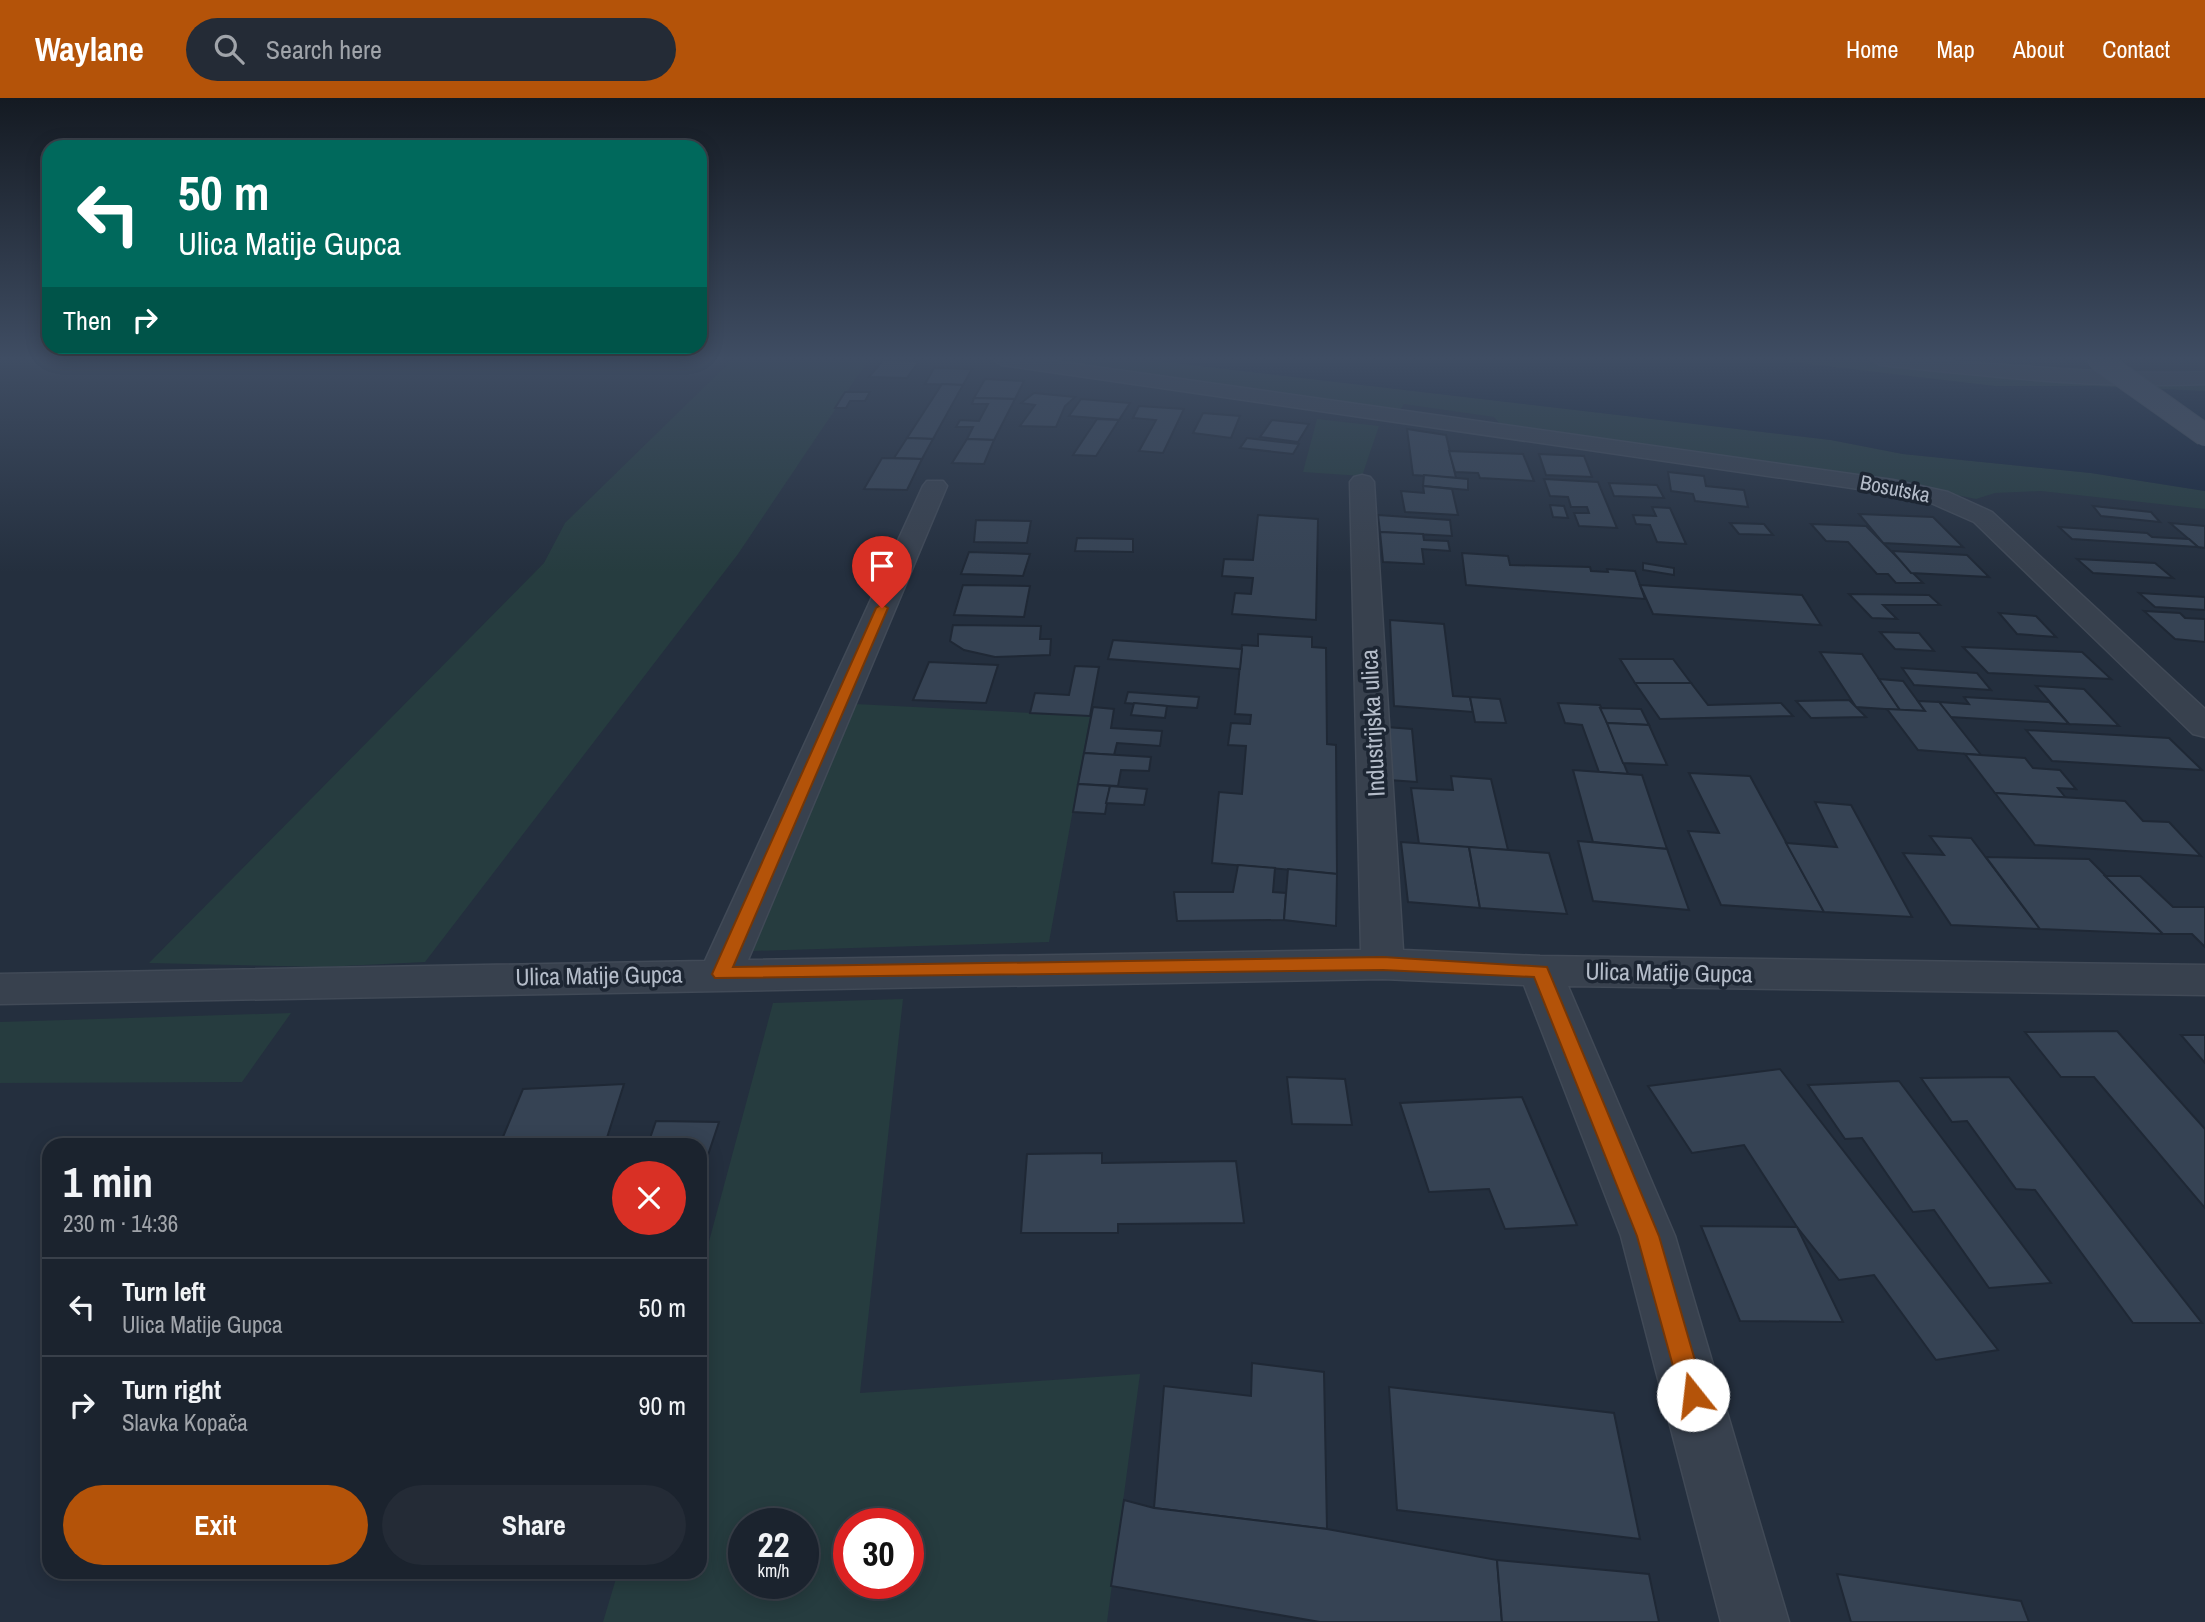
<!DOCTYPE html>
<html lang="en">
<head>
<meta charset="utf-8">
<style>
	:root { --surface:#1b232e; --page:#242b36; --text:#f1f3f6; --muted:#a0a4aa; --line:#39404a; --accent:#b45309 }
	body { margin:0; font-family:"Archivo Narrow",sans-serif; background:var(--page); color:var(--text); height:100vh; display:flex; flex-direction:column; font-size:26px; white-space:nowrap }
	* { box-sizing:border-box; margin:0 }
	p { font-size:23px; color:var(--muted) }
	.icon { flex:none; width:38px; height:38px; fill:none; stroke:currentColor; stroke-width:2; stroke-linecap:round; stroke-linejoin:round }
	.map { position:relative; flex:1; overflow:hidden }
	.side { position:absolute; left:42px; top:1040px; width:665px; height:441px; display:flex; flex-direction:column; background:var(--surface); border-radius:21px; box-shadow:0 4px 18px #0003,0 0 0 2px var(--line) }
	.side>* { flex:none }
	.banner { position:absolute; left:42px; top:42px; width:665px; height:214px; border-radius:21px; box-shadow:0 4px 18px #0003,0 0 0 2px var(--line); background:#00695c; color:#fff; overflow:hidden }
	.speed { position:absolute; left:728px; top:1410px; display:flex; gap:14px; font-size:35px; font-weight:700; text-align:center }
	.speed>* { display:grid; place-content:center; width:91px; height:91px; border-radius:50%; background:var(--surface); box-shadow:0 4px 18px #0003,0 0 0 2px var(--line); line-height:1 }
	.speed small { font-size:18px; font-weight:400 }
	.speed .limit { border:10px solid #d22; background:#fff; color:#111 }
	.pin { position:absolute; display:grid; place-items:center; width:60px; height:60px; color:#fff; margin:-72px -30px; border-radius:50% 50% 50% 0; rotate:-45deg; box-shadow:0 0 7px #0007 }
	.pin .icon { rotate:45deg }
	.me { position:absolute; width:77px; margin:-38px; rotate:344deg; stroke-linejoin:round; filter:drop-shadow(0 0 5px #0008) }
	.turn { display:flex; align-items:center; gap:24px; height:147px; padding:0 21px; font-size:32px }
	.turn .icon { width:91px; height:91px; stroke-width:2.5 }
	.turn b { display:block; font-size:49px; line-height:60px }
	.then { display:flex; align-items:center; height:66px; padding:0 21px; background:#0003; gap:14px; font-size:26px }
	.round { display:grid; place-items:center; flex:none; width:74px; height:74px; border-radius:37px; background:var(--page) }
	.headline { display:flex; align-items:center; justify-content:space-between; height:119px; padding:0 21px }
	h1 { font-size:42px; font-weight:800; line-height:52px }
	.cta { display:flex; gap:14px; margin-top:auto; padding:14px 21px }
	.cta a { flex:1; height:80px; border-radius:42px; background:var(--accent); color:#fff; font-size:28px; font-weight:800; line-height:80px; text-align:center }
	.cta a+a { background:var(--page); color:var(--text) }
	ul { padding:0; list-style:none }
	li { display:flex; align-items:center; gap:21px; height:98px; padding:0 21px; border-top:2px solid var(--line) }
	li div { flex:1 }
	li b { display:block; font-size:26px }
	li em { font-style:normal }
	header { display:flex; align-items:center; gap:42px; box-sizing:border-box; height:98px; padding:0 35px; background:var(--accent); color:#fff }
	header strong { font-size:33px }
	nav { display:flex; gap:38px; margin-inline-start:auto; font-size:24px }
	.search { width:490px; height:63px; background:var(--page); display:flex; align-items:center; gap:18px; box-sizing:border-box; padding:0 24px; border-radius:38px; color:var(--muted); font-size:26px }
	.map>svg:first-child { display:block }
	.green { fill:#263c3f; fill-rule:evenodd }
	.water { fill:#17263c }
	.building { fill:#364354; stroke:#1f2835; stroke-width:2 }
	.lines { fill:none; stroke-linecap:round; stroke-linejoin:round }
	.street-casing { stroke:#414a57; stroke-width:3 }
	.street { fill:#38414e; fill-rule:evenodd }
	.secondary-bridge-casing { stroke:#414a57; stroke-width:24; stroke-linecap:butt }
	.secondary-bridge { stroke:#465061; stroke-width:22 }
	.route { fill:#b45309; stroke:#753606; stroke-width:2 }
	.labels { text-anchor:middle; stroke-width:7; stroke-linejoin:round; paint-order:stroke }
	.far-street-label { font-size:21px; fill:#b4bcc9; stroke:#1d2633 }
	.street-label { font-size:24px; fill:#b4bcc9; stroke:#1d2633 }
</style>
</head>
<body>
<header>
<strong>Waylane</strong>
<div class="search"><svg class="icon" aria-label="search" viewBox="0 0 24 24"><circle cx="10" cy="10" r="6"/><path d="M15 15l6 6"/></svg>Search here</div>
<nav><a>Home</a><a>Map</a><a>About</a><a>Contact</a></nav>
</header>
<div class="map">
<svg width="2205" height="1524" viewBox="0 0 2205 1524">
	<rect width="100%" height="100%" fill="#242f3e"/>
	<g class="green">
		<path d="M733,261H869L738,456L425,864L324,869L149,865L544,465L565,425Z"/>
		<path d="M1026,261H1144L1831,342L1903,356L2091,375L2205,393V411L2041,393L1995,395L1976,401L1894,384L1502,328L1494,319L1404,306L1400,312Z"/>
		<path d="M1765,261H1856L1973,273L2205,284V293L1994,288Z"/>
		<path d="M1317,321L1379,328L1362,378L1303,374Z"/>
		<path d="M855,606L1090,618L1049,844L751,853Z"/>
		<path d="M903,901L860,1295L1140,1276L1107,1524H603L618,1474H700V1177L773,905ZM744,1426H803V1486H744ZM849,1426H908V1486H849Z"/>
		<path d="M291,915L242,984L0,985V924Z"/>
	</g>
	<path class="water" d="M1141,261H1765L1994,288H2094L2205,293V393L2091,375L1903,356L1831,342Z"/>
	<g class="building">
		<path d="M883,262L919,263L907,280L869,279Z"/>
		<path d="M934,270L972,271L963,287L925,286Z"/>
		<path d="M985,281L1024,283L1015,301L974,300Z"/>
		<path d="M942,286L963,287L933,341L907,340Z"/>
		<path d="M845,294H870L865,303H850L846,310H835Z"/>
		<path d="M1034,295L1075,299L1065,308L1056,329L1020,328L1035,307L1021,305Z"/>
		<path d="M974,300L1015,301L994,342L967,341L973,329H956L960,322L979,323L988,306H972Z"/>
		<path d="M1081,301L1130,305L1119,322L1069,318Z"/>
		<path d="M1139,308L1184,311L1163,355L1139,353L1156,322L1133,320Z"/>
		<path d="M1203,315L1240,318L1231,340L1193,335Z"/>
		<path d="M1097,321L1119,322L1096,358L1073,357Z"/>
		<path d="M1272,322L1309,326L1298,344L1260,339Z"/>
		<path d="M1407,331L1446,337L1456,380L1413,377Z"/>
		<path d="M907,340L933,341L922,361L894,360Z"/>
		<path d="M1247,340L1299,346L1293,356L1240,350Z"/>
		<path d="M967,341L994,342L984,366L952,365Z"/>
		<path d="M1449,353L1523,356L1534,383L1480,380L1478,375L1455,374Z"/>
		<path d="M1539,356L1584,358L1592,379L1546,377Z"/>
		<path d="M882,360L922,361L907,392L864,391Z"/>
		<path d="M1668,374L1704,378L1706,388L1744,392L1748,409L1695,403L1693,396L1671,393Z"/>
		<path d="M1424,377L1468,381V392L1423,388Z"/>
		<path d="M1544,381L1598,384L1617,430L1579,428L1574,415H1589L1587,409H1571L1568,399L1550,398Z"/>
		<path d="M1609,385L1657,387L1664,400L1614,398Z"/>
		<path d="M1423,388L1452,391L1458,417L1405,414L1401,393L1424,395Z"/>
		<path d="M1550,407L1564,408L1568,420L1553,419Z"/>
		<path d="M2093,408L2151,414L2160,424L2101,418Z"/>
		<path d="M1652,409L1670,410L1686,446L1657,444L1650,427L1636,426L1633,417L1656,418Z"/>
		<path d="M1859,416L1933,419L1963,449L1883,445Z"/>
		<path d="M1258,417L1318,421L1316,522L1232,516L1235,495L1251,496L1253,480L1222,478L1224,461L1253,462Z"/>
		<path d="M1378,417L1450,422L1452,438L1380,434Z"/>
		<path d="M976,422L1031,423L1027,445L974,444Z"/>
		<path d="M1730,425L1764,426L1773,437L1739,436Z"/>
		<path d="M2170,425L2205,428V450L2198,449Z"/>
		<path d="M1811,426L1866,428L1923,485H1896L1888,476H1877L1848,444L1826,443Z"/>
		<path d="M2059,429L2147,435L2152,439L2189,441L2198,449L2072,441Z"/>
		<path d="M1380,434L1423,436L1424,442L1448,443L1450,453L1422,451L1424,466L1383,464Z"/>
		<path d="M1077,440L1133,441V454L1075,453Z"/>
		<path d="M1892,453L1967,457L1989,479L1911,475Z"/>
		<path d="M969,454L1030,456L1023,478L961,476Z"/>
		<path d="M1462,455L1508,458L1510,467L1590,469L1591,473L1608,474L1607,471L1635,473L1645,501L1466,487Z"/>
		<path d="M2077,461L2155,465L2173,480L2093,475Z"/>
		<path d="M1643,465L1674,470V477L1643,472Z"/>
		<path d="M963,487L1030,488L1024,519L954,517Z"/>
		<path d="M1640,487L1802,497L1821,527L1653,516Z"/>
		<path d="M2139,495L2205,499V512L2155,509Z"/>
		<path d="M1849,496L1929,497L1940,507H1883L1897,521L1872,520Z"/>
		<path d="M2144,513L2180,515L2185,520L2205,521V544L2175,541Z"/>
		<path d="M1999,515L2036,518L2056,539L2017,536Z"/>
		<path d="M1390,522L1444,526L1453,598L1470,599L1473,614L1394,608Z"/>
		<path d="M953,527L1041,528L1040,541H1051L1050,557L995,559L964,552L950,543Z"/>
		<path d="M1880,534L1919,535L1934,553L1895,551Z"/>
		<path d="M1258,536L1312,539V549L1326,550L1327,646L1336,647L1337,776L1212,765L1219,694L1242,696L1246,648L1228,647L1231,625L1250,626L1251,617L1235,616L1242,547L1258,548Z"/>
		<path d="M1113,542L1242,551L1240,571L1108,561Z"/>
		<path d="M1963,549L2082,554L2111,581L1988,575Z"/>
		<path d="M1820,554L1862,556L1900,612L1856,609Z"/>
		<path d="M1620,561H1673L1691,585H1635Z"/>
		<path d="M929,564L998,567L986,605L913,602Z"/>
		<path d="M1075,568L1099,569L1090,618L1030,615L1035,595L1069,597Z"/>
		<path d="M1902,570L1977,575L1991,592L1914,587Z"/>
		<path d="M1879,581L1903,583L1925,613L1900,612Z"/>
		<path d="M1635,585H1691L1708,607L1781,605L1793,618L1660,621Z"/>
		<path d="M2036,588L2084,591L2119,628L2069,626Z"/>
		<path d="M1128,594L1199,599L1197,610L1167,608L1125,605Z"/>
		<path d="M1470,599L1500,601L1506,625L1475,624Z"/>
		<path d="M1964,599L2049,604L2069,626L1950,619L1939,604L1969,606Z"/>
		<path d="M1849,602L1866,619L1811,620L1796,603Z"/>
		<path d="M1918,603L1939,604L1981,657L1918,652L1887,611L1925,613Z"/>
		<path d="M1134,605L1167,608L1165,620L1131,617Z"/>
		<path d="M1558,605L1600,607L1628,676L1599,674L1582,627L1565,625Z"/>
		<path d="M1093,609L1114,611L1111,630L1162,633L1160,648L1117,645L1114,657L1084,655Z"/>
		<path d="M1600,610L1641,611L1649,627L1607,625Z"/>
		<path d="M1607,625L1649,627L1667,667L1623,665Z"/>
		<path d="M1386,629L1412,631L1417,684L1389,682Z"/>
		<path d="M2026,632L2169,640L2202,672L2052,663Z"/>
		<path d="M1084,655L1151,659L1149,673L1121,672L1118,688L1078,686Z"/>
		<path d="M1965,656L2025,660L2033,670L2060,672L2076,691L2058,690L2066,700L1995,695Z"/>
		<path d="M1573,672L1642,677L1667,751L1593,744Z"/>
		<path d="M1689,675L1750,678L1824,814L1721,807L1688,733L1719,735Z"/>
		<path d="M1451,678L1491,681L1508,752L1419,746L1411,690L1453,692Z"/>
		<path d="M1078,686L1110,688L1105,716L1073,714Z"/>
		<path d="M1110,688L1147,691L1144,707L1106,705Z"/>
		<path d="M1995,695L2125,703L2143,723L2169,724L2201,758L2035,747Z"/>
		<path d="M1815,704L1851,707L1912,819L1824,814L1786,745L1837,749Z"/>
		<path d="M1930,738L1971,740L2040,831L1951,827L1903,755L1944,757Z"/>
		<path d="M1578,743L1667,751L1689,812L1593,803Z"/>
		<path d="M1401,744L1469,749L1480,810L1408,804Z"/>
		<path d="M1469,749L1549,755L1567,816L1480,810Z"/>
		<path d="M1986,759L2089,761L2163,836L2040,831Z"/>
		<path d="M1238,767L1275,770L1273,794L1286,795L1284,822L1177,823L1174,794H1233Z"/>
		<path d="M1288,771L1337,776L1336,828L1284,822Z"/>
		<path d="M2105,778H2140L2173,809H2205V849L2192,836H2163Z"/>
		<path d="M2117,933L2205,1031V1110L2094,979H2061L2025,934Z"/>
		<path d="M2181,937H2205V965Z"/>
		<path d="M1780,971L1998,1252L1936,1262L1874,1177L1839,1182L1797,1129L1744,1047L1692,1055L1648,988Z"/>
		<path d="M1287,979L1345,981L1352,1027L1292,1026Z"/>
		<path d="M2009,979L2202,1225H2133L2035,1092L2016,1091L1967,1023L1952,1024L1921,980Z"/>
		<path d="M1899,983L2051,1185L1989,1190L1934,1112L1913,1114L1862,1040L1845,1041L1808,987Z"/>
		<path d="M624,986L605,1046H500L523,991Z"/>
		<path d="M1522,999L1577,1127L1505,1131L1489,1091L1429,1094L1400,1005Z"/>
		<path d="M656,1023L719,1024L700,1081V1046H648Z"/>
		<path d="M1102,1055V1065L1236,1063L1244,1125L1118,1126V1135H1021L1027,1056Z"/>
		<path d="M1701,1128L1797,1129L1843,1224L1740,1223Z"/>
		<path d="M1252,1265L1324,1274L1327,1431L1154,1410L1164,1288L1251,1298Z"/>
		<path d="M1389,1289L1614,1315L1640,1441L1397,1412Z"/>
		<path d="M1124,1402L1154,1410L1327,1431L1497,1462L1502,1524H1320L1111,1488Z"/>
		<path d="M1497,1462L1649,1476L1659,1524H1502Z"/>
		<path d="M1837,1476L2021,1503L2029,1524H1851Z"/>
	</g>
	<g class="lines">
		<defs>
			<g id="street">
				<path d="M993,261H1039L1893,382L1948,394L1992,414L2205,611V639L2193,636L1974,424L1931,405L1893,396L1002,267Z"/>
				<path d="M1871,261C1983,261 2093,279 2205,274V286C2096,291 1988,278 1880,267Z"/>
				<path d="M1362,377L1370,379L1374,384L1403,852L1540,858L2205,867V897L1568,888L1675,1138L1789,1524H1721L1621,1138L1524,887L1383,881L0,906V876L705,863L923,388L927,383H943L947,388L748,862L1361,852L1350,384L1354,379Z"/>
			</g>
		</defs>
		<use href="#street" class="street-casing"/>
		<use href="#street" class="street"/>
		<defs>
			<path id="secondary-bridge" d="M2098,261L2205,337"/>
		</defs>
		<use href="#secondary-bridge" class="secondary-bridge-casing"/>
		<use href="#secondary-bridge" class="secondary-bridge"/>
	</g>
	<linearGradient id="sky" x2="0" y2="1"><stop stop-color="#141a22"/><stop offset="0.55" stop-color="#3f4d63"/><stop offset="1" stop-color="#3f4d63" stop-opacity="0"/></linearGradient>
	<rect width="2205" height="474" fill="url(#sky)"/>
	<path class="route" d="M882,506L888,510L733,869L1383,859L1547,869L1659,1138L1705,1297L1702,1306L1693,1309L1684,1306L1681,1297L1637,1138L1534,879L1383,872L715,880L712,876L876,510Z"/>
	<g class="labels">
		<g class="far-street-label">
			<text transform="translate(1895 391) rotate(11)" y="7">Bosutska</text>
		</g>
		<g class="street-label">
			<text transform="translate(1373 625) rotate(-93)" y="8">Industrijska ulica</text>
			<text transform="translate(1669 875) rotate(1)" y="8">Ulica Matije Gupca</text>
			<text transform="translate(599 878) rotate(-1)" y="8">Ulica Matije Gupca</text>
		</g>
	</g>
</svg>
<div class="speed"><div>22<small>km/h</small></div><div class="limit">30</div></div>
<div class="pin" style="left:882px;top:510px;background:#d93025"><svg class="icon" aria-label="arrive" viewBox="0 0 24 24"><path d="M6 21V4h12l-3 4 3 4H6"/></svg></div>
<svg class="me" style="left:1693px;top:1297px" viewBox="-20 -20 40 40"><circle r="19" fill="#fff"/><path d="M0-13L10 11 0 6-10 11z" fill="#b45309"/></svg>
<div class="banner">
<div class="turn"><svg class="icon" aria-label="left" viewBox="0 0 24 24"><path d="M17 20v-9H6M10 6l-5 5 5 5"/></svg><div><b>50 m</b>Ulica Matije Gupca</div></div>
<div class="then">Then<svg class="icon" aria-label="right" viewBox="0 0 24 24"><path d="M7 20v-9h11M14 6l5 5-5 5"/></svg></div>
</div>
<section class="side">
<div class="headline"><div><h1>1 min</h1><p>230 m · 14:36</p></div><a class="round" style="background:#d93025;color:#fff"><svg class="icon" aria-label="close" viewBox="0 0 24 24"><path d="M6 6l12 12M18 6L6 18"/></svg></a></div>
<ul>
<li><svg class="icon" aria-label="left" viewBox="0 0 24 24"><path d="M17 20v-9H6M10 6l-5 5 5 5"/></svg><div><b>Turn left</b><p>Ulica Matije Gupca</p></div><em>50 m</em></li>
<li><svg class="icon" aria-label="right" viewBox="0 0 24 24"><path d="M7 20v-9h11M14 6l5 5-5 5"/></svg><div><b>Turn right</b><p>Slavka Kopača</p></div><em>90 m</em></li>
</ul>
<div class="cta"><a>Exit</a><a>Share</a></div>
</section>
</div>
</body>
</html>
